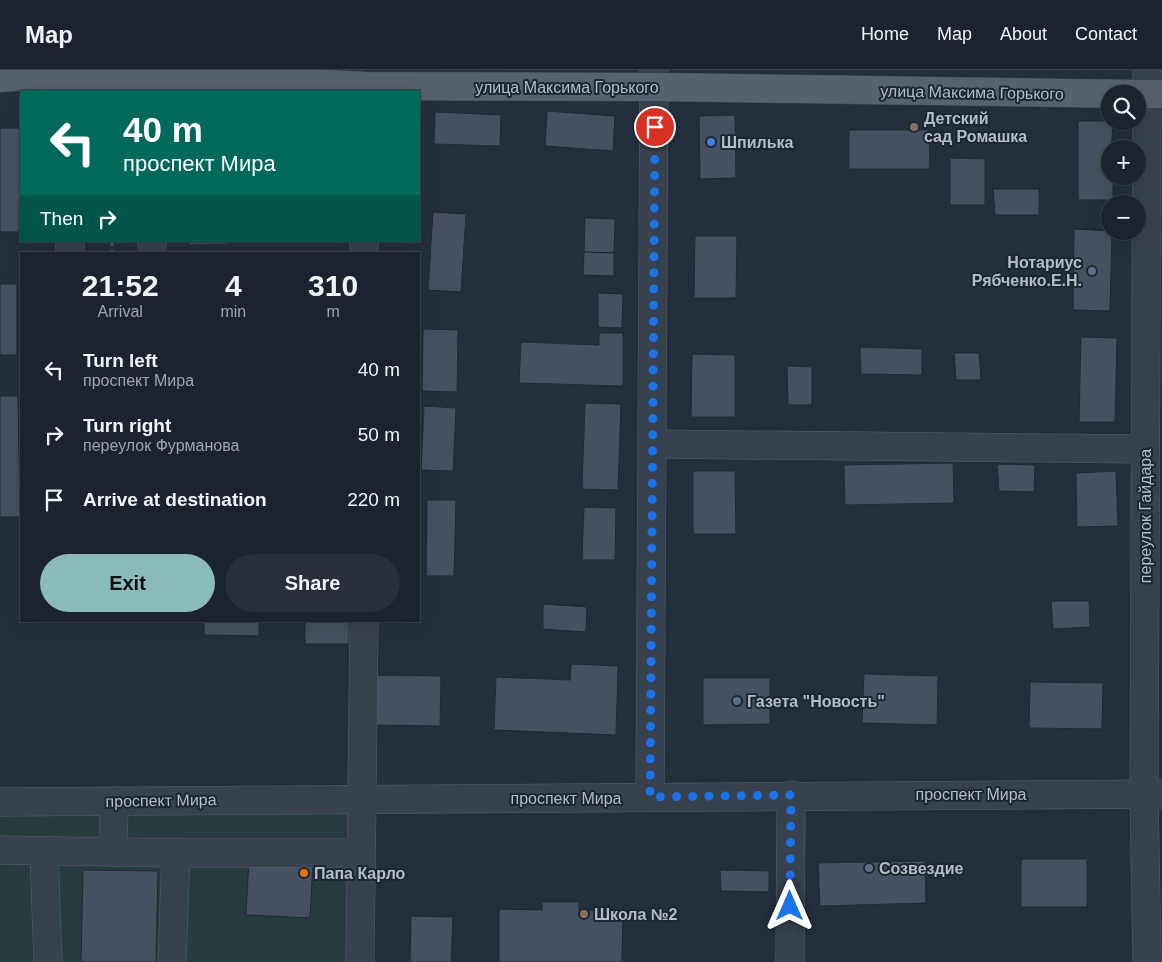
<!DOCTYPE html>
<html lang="en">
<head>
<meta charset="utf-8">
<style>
	:root { --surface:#1b232e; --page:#282f3a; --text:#f1f3f6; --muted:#a0a4aa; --line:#39404a; --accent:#8bbbb9 }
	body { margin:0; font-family:Arial,sans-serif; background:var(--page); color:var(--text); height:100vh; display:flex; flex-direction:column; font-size:19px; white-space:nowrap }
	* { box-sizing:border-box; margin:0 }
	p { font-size:16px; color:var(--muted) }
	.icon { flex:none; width:28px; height:28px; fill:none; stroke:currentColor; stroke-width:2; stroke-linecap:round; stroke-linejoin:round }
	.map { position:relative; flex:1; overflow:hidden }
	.drawer { position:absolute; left:20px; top:182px; width:400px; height:370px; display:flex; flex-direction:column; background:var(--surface); border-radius:0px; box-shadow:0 5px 20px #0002,0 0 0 1px var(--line) }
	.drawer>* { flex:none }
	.banner { position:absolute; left:20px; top:20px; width:400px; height:152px; border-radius:0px; box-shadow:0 5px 20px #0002,0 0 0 1px var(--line); background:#00695c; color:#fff; overflow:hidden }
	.buttons { position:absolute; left:1101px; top:15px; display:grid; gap:10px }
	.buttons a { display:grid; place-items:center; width:45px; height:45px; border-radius:50%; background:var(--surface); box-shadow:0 5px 20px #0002,0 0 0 1px var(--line); font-size:25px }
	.pin { position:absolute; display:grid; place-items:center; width:42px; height:42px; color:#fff; margin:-21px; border:2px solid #fff; border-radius:50%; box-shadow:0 1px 5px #0007 }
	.me { position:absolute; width:55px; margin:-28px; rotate:0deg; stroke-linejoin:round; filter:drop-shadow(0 0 4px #0008) }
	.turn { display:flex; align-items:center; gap:18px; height:105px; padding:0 20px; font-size:22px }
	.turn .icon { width:65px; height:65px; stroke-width:2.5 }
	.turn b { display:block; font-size:35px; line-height:42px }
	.then { display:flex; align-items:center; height:48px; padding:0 20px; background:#0003; gap:10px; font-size:19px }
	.eta { display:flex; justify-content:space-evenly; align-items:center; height:85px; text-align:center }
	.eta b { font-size:30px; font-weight:700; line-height:35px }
	.button { display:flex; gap:10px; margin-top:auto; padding:10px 20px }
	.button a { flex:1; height:58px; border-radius:30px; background:var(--accent); color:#111; font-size:20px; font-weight:700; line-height:58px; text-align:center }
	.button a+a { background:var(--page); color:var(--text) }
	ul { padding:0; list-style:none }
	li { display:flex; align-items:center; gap:15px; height:65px; padding:0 20px }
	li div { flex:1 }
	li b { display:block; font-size:19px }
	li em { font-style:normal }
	header { display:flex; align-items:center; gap:30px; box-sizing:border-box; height:70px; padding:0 25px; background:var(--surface); border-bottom:1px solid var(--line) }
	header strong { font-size:24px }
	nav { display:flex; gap:28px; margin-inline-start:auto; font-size:18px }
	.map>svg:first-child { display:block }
	.green { fill:#263c3f }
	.building { fill:#455162; stroke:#1f2835 }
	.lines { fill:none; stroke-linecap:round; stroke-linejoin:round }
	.minor-casing { stroke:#565f6c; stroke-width:29 }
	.major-casing { stroke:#414a57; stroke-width:29 }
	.path { stroke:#44595c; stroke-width:3; stroke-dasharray:4 4; stroke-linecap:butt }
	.minor { stroke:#38414e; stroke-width:28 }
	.major { stroke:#56606e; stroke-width:28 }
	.route { stroke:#1a73e8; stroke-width:9; stroke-dasharray:0 16.2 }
	.education-dot { fill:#8d6e63; stroke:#1d2633; stroke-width:2 }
	.shop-dot { fill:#3f7fe0; stroke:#1d2633; stroke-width:2 }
	.service-dot { fill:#5c6f8a; stroke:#1d2633; stroke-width:2 }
	.food-dot { fill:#e8710a; stroke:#1d2633; stroke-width:2 }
	.labels { text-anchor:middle; stroke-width:4; stroke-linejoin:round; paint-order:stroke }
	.street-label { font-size:16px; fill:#b4bcc9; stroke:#1d2633 }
	.poi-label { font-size:16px; font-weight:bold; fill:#b4bcc9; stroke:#1d2633; text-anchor:start }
</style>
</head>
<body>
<header>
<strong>Map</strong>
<nav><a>Home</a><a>Map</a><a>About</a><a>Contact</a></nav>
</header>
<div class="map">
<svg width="1162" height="892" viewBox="0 0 1162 892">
	<rect width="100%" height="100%" fill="#242f3e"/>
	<path class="green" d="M361,741L362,892H0V744Z"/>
	<g class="building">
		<path d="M547,41L615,46L613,81L545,76Z"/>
		<path d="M435,42L501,45L500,76L434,74Z"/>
		<path d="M735,45L736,108L700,109L699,46Z"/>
		<path d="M1078,51H1113L1110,106H1113V130H1078Z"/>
		<path d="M0,58H20L19,162H0Z"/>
		<path d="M849,60H929L930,99H849Z"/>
		<path d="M950,88L985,89V135H950Z"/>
		<path d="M993,119H1039V145H995Z"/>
		<path d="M433,142L466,144L461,222L428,220Z"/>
		<path d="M585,148L615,149L614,183L584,182Z"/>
		<path d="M1074,159L1112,161L1110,241L1073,240Z"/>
		<path d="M695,166H737L736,228H694Z"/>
		<path d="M188,171H230V174L189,175Z"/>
		<path d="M584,182L614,183V206L583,205Z"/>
		<rect x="0" y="214" width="17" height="71"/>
		<path d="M598,223L623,224L622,258L598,257Z"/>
		<path d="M423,259L458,260L457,322L422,321Z"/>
		<path d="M599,263H623V316L519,313L521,272L599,275Z"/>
		<path d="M1081,267L1117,268L1115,352H1079Z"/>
		<path d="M860,277L922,279V305L861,304Z"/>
		<path d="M954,283H979L981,310H956Z"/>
		<path d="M692,284L735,285V347H691Z"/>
		<path d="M787,296L812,297V335H788Z"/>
		<path d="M0,326H18L20,447H0Z"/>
		<path d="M585,333L621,334L618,420L582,419Z"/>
		<path d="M424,336L456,338L453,401L421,400Z"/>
		<path d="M953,393L954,433L845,435L844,395Z"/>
		<path d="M997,394L1035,395L1034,422L999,421Z"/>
		<path d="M693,401H735L736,464H693Z"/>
		<path d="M1116,401L1118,456L1077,457L1076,403Z"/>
		<path d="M427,430H456L454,506H426Z"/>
		<path d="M584,437L616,438L615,490H582Z"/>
		<path d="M1051,531H1089L1090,557L1053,559Z"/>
		<path d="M543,534L587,537L586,562L543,559Z"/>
		<path d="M204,551H259V566L204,565Z"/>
		<rect x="305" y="551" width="44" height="23"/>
		<path d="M571,594L618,596L616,665L494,660L496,607L570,610Z"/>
		<path d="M864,604L938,606L937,655L862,653Z"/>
		<path d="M374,605L441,606L440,656L373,655Z"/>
		<path d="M703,608H770V654L703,655Z"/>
		<path d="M1030,612L1103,613L1102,659L1029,658Z"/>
		<path d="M249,788L313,791L310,848L246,845Z"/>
		<rect x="1021" y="789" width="66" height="48"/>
		<path d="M925,791L926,833L820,836L818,793Z"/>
		<path d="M83,800L158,801L156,892H81Z"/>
		<path d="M720,800L769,801V822L721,821Z"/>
		<path d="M542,832H579V840L623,841L622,892H499V839L542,840Z"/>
		<path d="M411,846L453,847L451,892H410Z"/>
	</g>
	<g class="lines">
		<defs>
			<g id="minor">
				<path d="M1147,0L1144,723L1147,892"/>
				<path d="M70,184V171"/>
				<path d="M152,184V171"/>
				<path d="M364,184V171"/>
				<path d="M653,374L1145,379"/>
				<path d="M650,727L654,0"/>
				<path d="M0,732L1162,724"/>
				<path d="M0,780L176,783H360"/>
				<path d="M44,781L48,892"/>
				<path d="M113,782L114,731"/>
				<path d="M172,892L176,783"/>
				<path d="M360,892L364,551"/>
				<path d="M790,892L791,725"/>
			</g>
			<g id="major">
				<path d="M0,8L39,5L180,7L365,16L655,17L1134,24"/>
				<path d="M1138,24H1162"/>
			</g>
		</defs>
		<use href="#minor" class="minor-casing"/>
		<use href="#major" class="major-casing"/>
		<path class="path" d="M112,184V171"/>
		<use href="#minor" class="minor"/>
		<use href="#major" class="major"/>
	</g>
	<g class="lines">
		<path class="route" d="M655,57L650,727L791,725L790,836"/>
	</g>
	<g class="education-dot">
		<circle cx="914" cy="57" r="5"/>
		<circle cx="584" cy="844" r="5"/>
	</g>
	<circle class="shop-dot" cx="711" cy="72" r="5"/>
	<g class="service-dot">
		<circle cx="1092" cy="201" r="5"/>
		<circle cx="737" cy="631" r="5"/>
		<circle cx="869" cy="798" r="5"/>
	</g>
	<circle class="food-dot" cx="304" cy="803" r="5"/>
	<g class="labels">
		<g class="street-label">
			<text x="567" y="23">улица Максима Горького</text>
			<text transform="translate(972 22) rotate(1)" y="6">улица Максима Горького</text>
			<text transform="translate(1145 446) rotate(-90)" y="6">переулок Гайдара</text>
			<text x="971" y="730">проспект Мира</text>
			<text x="566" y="734">проспект Мира</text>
			<text transform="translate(161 730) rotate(-1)" y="6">проспект Мира</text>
		</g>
		<g class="poi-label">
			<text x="924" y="54">Детский<tspan x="924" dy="18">сад Ромашка</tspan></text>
			<text x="721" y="78">Шпилька</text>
			<text x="1082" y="198" text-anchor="end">Нотариус<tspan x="1082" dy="18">Рябченко.Е.Н.</tspan></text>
			<text x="747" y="637">Газета "Новость"</text>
			<text x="879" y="804">Созвездие</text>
			<text x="314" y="809">Папа Карло</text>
			<text x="594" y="850">Школа №2</text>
		</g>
	</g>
</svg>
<div class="buttons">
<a><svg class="icon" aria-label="search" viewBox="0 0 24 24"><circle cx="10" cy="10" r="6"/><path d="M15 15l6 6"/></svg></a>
<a>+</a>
<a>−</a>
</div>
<div class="pin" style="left:655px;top:57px;background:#d93025"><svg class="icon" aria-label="arrive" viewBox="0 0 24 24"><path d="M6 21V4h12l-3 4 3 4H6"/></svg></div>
<svg class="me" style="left:790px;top:836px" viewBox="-20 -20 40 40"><path d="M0-17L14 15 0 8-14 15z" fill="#1a73e8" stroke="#fff" stroke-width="4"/></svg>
<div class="banner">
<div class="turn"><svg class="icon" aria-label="left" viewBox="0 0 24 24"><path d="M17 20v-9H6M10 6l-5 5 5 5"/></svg><div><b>40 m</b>проспект Мира</div></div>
<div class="then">Then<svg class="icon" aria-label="right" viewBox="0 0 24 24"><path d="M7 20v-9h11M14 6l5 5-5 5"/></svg></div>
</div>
<section class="drawer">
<div class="eta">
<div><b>21:52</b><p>Arrival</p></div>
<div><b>4</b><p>min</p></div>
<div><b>310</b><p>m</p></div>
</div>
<ul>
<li><svg class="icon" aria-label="left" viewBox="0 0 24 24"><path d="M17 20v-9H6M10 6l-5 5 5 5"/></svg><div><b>Turn left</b><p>проспект Мира</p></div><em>40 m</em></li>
<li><svg class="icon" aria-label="right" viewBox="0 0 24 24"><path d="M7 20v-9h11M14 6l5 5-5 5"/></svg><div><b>Turn right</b><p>переулок Фурманова</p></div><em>50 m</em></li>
<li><svg class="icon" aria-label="arrive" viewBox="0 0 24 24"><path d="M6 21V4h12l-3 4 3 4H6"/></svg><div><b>Arrive at destination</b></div><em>220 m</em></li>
</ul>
<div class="button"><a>Exit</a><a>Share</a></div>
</section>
</div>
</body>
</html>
